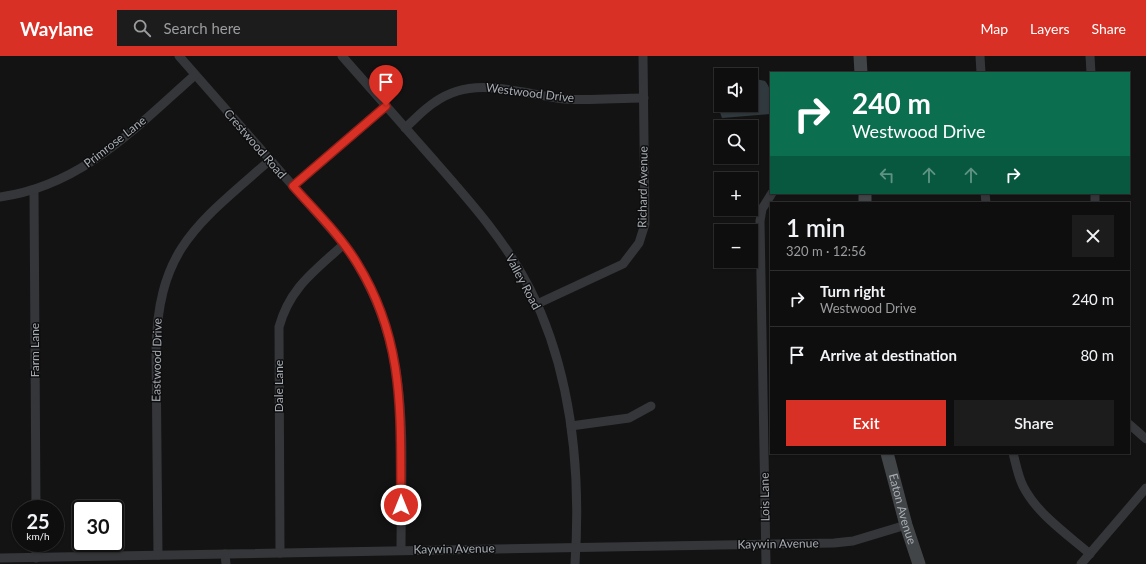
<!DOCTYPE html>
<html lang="en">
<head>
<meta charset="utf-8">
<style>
	:root { --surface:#0e0e0f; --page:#1c1c1d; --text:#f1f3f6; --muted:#9b9c9e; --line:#2e2e2f; --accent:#d93025 }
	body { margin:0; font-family:Lato,sans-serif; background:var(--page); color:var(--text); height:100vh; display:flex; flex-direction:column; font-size:15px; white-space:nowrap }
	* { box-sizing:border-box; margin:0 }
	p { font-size:13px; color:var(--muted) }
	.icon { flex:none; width:22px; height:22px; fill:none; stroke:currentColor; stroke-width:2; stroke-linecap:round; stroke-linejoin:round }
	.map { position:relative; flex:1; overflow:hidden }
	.details { position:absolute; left:770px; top:146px; width:360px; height:252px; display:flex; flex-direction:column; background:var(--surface); border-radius:0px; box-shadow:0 1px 3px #0004,0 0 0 1px var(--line) }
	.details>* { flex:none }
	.top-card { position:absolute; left:770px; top:16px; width:360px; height:122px; border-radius:0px; box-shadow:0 1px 3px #0004,0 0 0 1px var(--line); background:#0b6e4f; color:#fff; overflow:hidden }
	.buttons { position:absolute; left:714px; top:12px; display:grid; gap:8px }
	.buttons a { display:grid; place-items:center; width:44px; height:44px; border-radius:0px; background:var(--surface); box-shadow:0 1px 3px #0004,0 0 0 1px var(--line); font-size:20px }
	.speed { position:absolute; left:12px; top:444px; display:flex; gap:8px; font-size:20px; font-weight:700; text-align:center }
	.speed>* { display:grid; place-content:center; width:52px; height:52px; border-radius:50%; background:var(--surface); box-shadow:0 1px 3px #0004,0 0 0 1px var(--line); line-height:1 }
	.speed small { font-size:10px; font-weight:400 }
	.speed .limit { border:2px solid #111; border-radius:6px; background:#fff; color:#111 }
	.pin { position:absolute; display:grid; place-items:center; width:34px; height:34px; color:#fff; margin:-41px -17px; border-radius:50% 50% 50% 0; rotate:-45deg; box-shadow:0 0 4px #0007 }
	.pin .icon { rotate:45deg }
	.me { position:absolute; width:44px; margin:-22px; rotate:0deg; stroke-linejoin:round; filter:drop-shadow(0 0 3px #0008) }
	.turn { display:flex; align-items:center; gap:14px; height:84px; padding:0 16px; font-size:18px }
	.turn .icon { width:52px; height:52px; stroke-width:2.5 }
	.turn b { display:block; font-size:28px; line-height:34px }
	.lanes { display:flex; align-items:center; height:38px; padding:0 16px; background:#0003; justify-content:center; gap:20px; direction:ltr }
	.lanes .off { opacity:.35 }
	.round { display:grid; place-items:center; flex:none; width:42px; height:42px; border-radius:0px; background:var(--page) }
	.headline { display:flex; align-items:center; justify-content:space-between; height:68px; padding:0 16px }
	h1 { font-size:24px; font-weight:600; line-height:30px }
	.action { display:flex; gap:8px; margin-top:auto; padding:8px 16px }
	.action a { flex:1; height:46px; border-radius:0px; background:var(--accent); color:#fff; font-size:16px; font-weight:600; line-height:46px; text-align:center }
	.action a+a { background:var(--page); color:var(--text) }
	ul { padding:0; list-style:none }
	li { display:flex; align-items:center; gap:12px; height:56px; padding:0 16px; border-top:1px solid var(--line) }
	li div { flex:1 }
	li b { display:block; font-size:15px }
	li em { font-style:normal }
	header { display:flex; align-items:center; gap:24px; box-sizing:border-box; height:56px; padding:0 20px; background:var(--accent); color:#fff }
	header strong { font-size:19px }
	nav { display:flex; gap:22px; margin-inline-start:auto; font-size:14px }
	.search { width:280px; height:36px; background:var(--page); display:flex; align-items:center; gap:10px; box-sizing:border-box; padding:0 14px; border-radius:0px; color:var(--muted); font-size:15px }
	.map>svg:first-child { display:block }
	.water { fill:#30393d }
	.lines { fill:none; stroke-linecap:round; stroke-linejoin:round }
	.street { stroke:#343639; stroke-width:9 }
	.secondary { stroke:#424548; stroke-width:13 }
	.route-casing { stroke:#8d1f18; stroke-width:10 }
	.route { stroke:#d93025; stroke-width:7 }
	.labels { text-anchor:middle; stroke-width:3; stroke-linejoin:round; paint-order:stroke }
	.street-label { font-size:12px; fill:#a6acb3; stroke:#0e0e0f }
</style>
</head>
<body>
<header>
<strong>Waylane</strong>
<div class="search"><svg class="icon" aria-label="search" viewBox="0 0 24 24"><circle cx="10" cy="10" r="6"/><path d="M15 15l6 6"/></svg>Search here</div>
<nav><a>Map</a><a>Layers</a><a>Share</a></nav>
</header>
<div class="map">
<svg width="1146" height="508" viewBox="0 0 1146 508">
	<rect width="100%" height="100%" fill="#131314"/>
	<path class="water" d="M751,22L765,25C772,33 773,47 770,58L722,62L718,51L719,24H721V49H751Z"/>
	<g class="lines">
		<g class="street">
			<path d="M179,0L344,188C414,286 401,381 401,494"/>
			<path d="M342,0C372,34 402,68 432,102C468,143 505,184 530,233C572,317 581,416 575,508"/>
			<path d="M980,0L981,17"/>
			<path d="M1090,0L1091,17"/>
			<path d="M405,72C415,63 424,53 435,46C474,18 521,38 564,43C590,45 618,42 644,42"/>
			<path d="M293,130L386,50"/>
			<path d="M34,135L36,453"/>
			<path d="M985,137L986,147"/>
			<path d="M1095,137V147"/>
			<path d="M0,141C82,130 136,71 195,19"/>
			<path d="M537,248L623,208L639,187L645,168L643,0"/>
			<path d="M1129,368L1146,383"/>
			<path d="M571,370L629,362L651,350"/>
			<path d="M1013,397C1016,408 1018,420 1023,430C1037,458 1067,478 1090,498"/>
			<path d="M36,487V502"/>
			<path d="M280,497L279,271C290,231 315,215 344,188"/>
			<path d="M225,498L226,508"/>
			<path d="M158,499L156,294C158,191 199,167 270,104"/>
			<path d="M0,502L834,487L853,485L906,469"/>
			<path d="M766,508L760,165L762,153L772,137"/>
			<path d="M1081,508L1146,432"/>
		</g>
		<g class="secondary">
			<path d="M860,0L861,17"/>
			<path d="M865,137V147"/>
			<path id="s1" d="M887,397L906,469L919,508"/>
		</g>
	</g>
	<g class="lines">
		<defs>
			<path id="route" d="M386,50L293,130C315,155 340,179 357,207C406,286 400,360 401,449"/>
		</defs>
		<use href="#route" class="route-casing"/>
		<use href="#route" class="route"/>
	</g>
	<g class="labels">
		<g class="street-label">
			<text transform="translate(530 37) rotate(7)" y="4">Westwood Drive</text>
			<text transform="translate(115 86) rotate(-38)" y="4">Primrose Lane</text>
			<text transform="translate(255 88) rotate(49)" y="4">Crestwood Road</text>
			<text transform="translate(643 131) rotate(-89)" y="4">Richard Avenue</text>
			<text transform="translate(523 226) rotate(62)" y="4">Valley Road</text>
			<text transform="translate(35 294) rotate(-90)" y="4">Farm Lane</text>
			<text transform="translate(157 304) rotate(-89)" y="4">Eastwood Drive</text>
			<text transform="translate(279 330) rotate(-90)" y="4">Dale Lane</text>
			<text transform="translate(765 441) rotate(-91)" y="4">Lois Lane</text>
			<text dy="4" stroke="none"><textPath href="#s1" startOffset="58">Eaton Avenue</textPath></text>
			<text transform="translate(778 488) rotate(-1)" y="4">Kaywin Avenue</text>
			<text transform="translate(454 493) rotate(-1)" y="4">Kaywin Avenue</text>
		</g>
	</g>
</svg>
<div class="buttons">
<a><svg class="icon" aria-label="sound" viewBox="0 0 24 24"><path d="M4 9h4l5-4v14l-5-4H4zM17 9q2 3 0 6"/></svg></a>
<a><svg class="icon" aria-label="search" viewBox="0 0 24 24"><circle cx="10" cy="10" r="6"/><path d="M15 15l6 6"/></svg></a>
<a>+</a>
<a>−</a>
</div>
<div class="speed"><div>25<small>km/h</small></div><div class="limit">30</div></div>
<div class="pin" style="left:386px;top:50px;background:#d93025"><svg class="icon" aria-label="arrive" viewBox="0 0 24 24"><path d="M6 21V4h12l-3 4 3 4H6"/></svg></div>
<svg class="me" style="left:401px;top:449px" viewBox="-20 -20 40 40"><circle r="17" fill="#d93025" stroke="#fff" stroke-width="3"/><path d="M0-11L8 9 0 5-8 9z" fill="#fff"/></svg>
<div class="top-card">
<div class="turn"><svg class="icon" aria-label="right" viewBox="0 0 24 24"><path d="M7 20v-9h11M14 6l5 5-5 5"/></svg><div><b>240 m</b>Westwood Drive</div></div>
<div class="lanes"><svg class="icon off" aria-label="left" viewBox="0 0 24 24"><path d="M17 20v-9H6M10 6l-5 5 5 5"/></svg><svg class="icon off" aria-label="ahead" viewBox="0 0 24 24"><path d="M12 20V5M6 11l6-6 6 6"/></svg><svg class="icon off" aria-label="ahead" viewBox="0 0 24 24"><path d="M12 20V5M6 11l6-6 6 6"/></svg><svg class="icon" aria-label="right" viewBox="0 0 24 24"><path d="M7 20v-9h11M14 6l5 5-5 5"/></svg></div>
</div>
<section class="details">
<div class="headline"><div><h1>1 min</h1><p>320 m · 12:56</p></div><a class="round"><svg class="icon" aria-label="close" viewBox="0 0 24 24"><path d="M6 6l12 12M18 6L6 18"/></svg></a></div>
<ul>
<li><svg class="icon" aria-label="right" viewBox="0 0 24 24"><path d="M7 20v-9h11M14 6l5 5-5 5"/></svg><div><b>Turn right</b><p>Westwood Drive</p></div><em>240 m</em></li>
<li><svg class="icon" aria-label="arrive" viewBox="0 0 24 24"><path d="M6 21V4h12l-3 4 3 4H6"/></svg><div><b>Arrive at destination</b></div><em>80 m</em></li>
</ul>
<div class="action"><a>Exit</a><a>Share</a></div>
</section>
</div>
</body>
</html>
